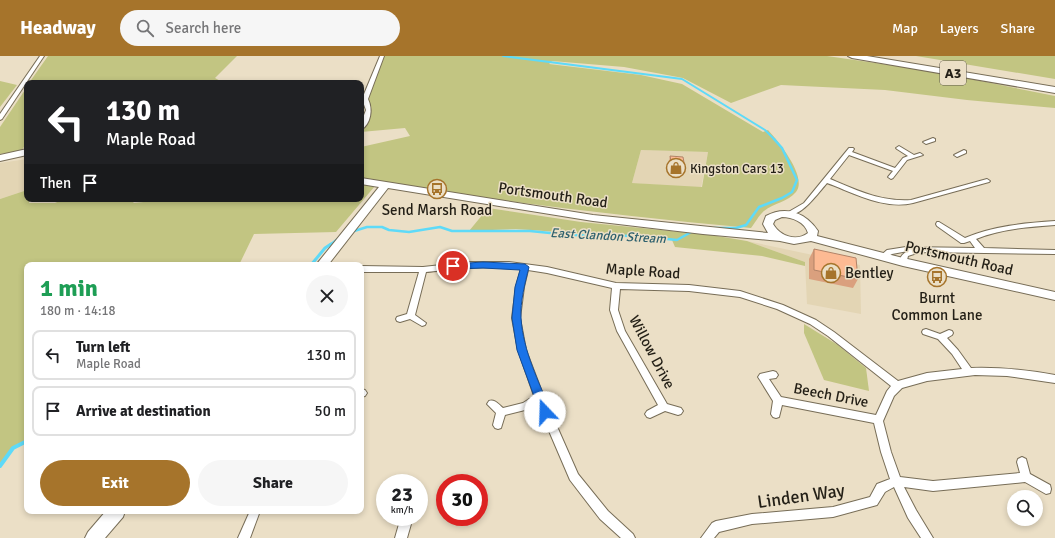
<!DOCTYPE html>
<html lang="en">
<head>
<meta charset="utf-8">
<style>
	:root { --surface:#fff; --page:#f6f6f6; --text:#202124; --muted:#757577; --line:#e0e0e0; --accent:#a6742b }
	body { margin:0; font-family:Signika,sans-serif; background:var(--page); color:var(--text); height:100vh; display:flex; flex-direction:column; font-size:15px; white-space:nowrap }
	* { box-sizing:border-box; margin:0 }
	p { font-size:13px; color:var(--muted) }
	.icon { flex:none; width:22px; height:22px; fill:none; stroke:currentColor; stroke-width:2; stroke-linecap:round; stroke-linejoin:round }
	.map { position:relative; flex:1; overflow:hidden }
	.panel { position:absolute; left:24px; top:206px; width:340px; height:252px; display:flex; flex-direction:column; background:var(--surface); border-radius:8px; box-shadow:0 2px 6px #0003 }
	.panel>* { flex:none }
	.top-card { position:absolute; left:24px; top:24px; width:340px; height:122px; border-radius:8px; box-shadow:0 2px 6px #0003; background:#202124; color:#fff; overflow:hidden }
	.fabs { position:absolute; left:1007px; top:434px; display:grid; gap:8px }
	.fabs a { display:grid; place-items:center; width:36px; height:36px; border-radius:50%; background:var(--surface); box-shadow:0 2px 6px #0003; font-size:20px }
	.speed { position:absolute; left:376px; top:418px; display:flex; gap:8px; font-size:20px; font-weight:700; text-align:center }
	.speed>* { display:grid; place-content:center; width:52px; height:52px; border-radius:50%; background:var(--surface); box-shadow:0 2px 6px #0003; line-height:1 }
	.speed small { font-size:10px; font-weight:400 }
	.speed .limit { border:6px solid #d22; background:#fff; color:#111 }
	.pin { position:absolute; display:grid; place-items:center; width:34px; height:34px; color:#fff; margin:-17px; border:2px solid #fff; border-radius:50%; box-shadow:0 1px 4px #0007 }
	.me { position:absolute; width:44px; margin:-22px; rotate:339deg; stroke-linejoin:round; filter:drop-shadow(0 0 3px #0008) }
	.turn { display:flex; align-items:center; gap:14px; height:84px; padding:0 16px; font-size:18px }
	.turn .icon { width:52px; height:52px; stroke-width:2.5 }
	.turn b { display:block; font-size:28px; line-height:34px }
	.then { display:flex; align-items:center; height:38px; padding:0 16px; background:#0003; gap:8px; font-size:15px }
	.round { display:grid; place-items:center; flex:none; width:42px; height:42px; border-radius:21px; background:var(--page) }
	.headline { display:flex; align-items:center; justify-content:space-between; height:68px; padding:0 16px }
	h1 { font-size:24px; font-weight:700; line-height:30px; color:#1e9e55 }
	.button { display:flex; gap:8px; margin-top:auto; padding:8px 16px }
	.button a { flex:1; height:46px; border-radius:24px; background:var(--accent); color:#fff; font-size:16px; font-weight:700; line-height:46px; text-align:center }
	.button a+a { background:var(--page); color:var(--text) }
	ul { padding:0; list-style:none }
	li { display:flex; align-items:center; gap:12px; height:50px; margin:0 8px 6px; padding:0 8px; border:2px solid var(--line); border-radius:8px }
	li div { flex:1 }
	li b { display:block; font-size:15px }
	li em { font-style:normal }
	header { display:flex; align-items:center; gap:24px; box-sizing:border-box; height:56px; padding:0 20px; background:var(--accent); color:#fff }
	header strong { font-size:19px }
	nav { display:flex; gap:22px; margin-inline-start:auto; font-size:14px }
	.search { width:280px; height:36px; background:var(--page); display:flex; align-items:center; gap:10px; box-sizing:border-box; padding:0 14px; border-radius:22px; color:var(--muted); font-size:15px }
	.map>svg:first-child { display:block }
	.built { fill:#e3d5b4 }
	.green { fill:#c2c582; fill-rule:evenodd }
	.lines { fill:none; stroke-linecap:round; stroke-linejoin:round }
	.stream-far3 { stroke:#5edaf8; stroke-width:2 }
	.stream-far2 { stroke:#5edaf8; stroke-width:2.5 }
	.stream-far1 { stroke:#5edaf8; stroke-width:3 }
	.stream { stroke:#5edaf8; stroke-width:4 }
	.minor-casing { stroke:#776d57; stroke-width:2 }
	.secondary-casing { stroke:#776d57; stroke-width:2 }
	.trunk-casing { stroke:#776d57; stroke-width:2 }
	.minor { fill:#fff; fill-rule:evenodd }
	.secondary { fill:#fff; fill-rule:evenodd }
	.trunk { fill:#fff; fill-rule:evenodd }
	.wall { fill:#daa07e }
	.building { fill:#fdba93; stroke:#b18267 }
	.route { fill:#1a73e8; stroke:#114b97 }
	.labels { text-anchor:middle; stroke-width:3; stroke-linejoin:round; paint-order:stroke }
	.far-poi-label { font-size:13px; fill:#231f16; stroke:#ebdfc6; text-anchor:start }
	.far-water-label { font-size:13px; font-style:italic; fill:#2d606d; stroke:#ebdfc6 }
	.shield { fill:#ebdfc6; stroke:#5f594b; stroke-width:1 }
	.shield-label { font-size:14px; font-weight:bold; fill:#231f16 }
	.street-label { font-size:15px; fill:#231f16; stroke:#ebdfc6 }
	.poi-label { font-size:15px; fill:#231f16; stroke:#ebdfc6 }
	.near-street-label { font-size:18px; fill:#231f16; stroke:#ebdfc6 }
</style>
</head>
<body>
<header>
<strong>Headway</strong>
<div class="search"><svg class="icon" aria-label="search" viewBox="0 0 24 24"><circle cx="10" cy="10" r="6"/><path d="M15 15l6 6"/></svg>Search here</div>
<nav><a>Map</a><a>Layers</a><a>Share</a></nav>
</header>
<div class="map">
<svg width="1055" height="482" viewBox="0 0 1055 482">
	<rect width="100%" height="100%" fill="#ebdfc6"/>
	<g class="built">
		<path d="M641,94L708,96L701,132L632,127Z"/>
		<path d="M27,103V134L0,143V107Z"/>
		<path d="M747,185L860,209L861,258L807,248L805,206Z"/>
	</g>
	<g class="green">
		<path d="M48,0H237L215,22L224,27H29Z"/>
		<path d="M383,0H827L931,15L1055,40V52L967,44L885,34L781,29L731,47L683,22L624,11L552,5L549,8L641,19L682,28L763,76L768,74C778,85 808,121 796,136C788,146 774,147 764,155C759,159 755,167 751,172C620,160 490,145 361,122V91L410,80L405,72L361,76V73C368,62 374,55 366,43ZM641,94L708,96L702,131L632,127Z"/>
		<path d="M916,0H1055V23L928,2Z"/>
		<path d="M0,25L17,29L0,51Z"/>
		<path d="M27,31V87L21,95L0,98V71Z"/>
		<path d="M361,127L375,130L336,176L254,178L239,209H27V383L13,392L0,409V143L27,134V143H30L29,147H55L64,143H130L134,147L153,145L158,143H361Z"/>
		<path d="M488,152L581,166L711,179L747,185L805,206V210L762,200L675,191L672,184L516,173L469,175Z"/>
		<path d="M804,268L838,289L866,312L869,335L824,324L804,277Z"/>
	</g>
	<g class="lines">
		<path class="stream-far3" d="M503,0L682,23L765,74L775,84"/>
		<g class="stream-far2">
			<path d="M714,172H736L746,169L759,151L782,142L792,136L797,124L782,92L774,83"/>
			<path d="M351,176L367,171H382L389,174L409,176L440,171L452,175H530L570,179L637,180L677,184L693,175"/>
			<path d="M330,189L339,182"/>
		</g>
		<path class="stream-far1" d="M311,209L325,192L331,188"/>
		<path class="stream" d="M0,410L13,392L27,385"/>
		<defs>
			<g id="minor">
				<path d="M40,0H44L2,63L0,64V58Z"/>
				<path d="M380,0H384L368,43C373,53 371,68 361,74V67L366,54L362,43Z"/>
				<path d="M933,82L935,83V85L926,88L923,86Z"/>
				<path d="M899,90L914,99L920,97L923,99L907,104L893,122L891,123L888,121L893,115L849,99L830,123C856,134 881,146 911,144L987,123L990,125L989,126L913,147C884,154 854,137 827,127C818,137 801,162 786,159L785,158L804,147L849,92H853L854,93L852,96L895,112L903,102L908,100L897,93L896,92Z"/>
				<path d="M964,94L966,95V97L957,101L954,99Z"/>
				<path d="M1055,165V169C1028,171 1001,173 976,183L984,192L1055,194V198L920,196L908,200L906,208H903L899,206C901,200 902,198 908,195L892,198L883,203L879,201L887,194L906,191L975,192L970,185L964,187H961L937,170L936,168L937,166H939L965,182C993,170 1024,167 1055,165Z"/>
				<path d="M469,206H509L547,211L616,227L689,229L740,235L783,249L816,264L834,276L898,325L927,317L962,313L952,298L938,283L923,278L922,276L923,274L926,273L940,278L949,274L952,275L953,277L952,279L947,282L958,294L971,312C999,311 1027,314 1055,319V327L1007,320L975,319L927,325L902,332L894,340L883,365L891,396L900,421L933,425L1020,417L1017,406L1018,403L1022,401L1026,403L1030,418L1050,429L1051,433L1050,437L1046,438L1025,426L933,435L904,431L916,454L933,482H921L908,462L894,431L885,436L877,449L833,461L752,468L719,476L714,482H701L712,467L716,465L752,458L833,451L870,441L877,428L890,423L881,396L874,367L782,349L779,361L776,362L773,361L771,358L773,345L760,324L758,321L760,318L773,315L776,316L778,319L776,322L769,323L781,341L876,359L887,335L891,330L828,280L810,268L777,253L740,241L689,235L620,233L618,254L625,275L667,348L681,352L683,355L681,358L678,359L665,355L650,362L647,361L645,358L647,355L658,349L617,275L610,254L612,232L547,217L528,214L524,231L520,262L526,294L544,341L578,418L608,455L633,478L635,482H621L600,463L570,424L537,347L529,353L505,359L501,372L498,373L495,372L493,369L496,357L487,348L489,345C495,343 498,348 503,352L523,347L534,340L518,294L512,262L516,231L521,213C489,209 458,213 426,216L415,259L426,267L425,269L422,270L410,263L400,266L397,265L396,263L397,261L407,258L419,216H361V210L423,211Z"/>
				<path d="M361,333L365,334L367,337L365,340L361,341Z"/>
				<path d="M250,455H260L250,482H238Z"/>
				<path d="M401,461H413L407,482H395Z"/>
			</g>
			<g id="secondary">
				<path d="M27,93V99L0,105V99Z"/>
				<path d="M361,122L593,159L768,177L763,168L766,160C786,149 806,157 818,175L817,180L903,202L1055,236V244L903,210L811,185L794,188L780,185L703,178L593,165L388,132L328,209H316L379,131L361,128ZM782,161C792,161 805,166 808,177C796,186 780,180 773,168L775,164Z"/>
				<path d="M106,455H125L123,461L105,482H85L88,476Z"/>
			</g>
			<path id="trunk" d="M848,0H867L1055,31V37L852,2Z"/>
		</defs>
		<use href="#minor" class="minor-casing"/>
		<use href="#secondary" class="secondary-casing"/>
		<use href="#trunk" class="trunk-casing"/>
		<use href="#minor" class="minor"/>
		<use href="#secondary" class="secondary"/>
		<use href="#trunk" class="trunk"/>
	</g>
	<g class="wall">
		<path d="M670,100L685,112L683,118L671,117L669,106Z"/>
		<path d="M814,193L858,223L853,232L809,223V203Z"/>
	</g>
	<g class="building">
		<path d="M670,100L683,101L685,112L672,111Z"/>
		<path d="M814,193L856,202L858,223L814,214Z"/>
	</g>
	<path class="route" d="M483,206L525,208L529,211C525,227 520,246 521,262C523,295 539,326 551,356L549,359L545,360L541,359L517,294L512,262L515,231L520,214L483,212L453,213L449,210L453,208Z"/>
	<defs>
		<symbol id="shop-ring" viewBox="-11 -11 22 22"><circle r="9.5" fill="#ebdfc6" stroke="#a6742b" stroke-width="1.5"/><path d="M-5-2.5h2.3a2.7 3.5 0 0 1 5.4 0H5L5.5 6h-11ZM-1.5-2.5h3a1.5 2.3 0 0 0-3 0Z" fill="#a6742b"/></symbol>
		<symbol id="bus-ring" viewBox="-11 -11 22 22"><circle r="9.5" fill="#ebdfc6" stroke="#a6742b" stroke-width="1.5"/><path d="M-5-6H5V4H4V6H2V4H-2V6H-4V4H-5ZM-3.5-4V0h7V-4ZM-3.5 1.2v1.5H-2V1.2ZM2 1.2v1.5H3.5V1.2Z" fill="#a6742b"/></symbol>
	</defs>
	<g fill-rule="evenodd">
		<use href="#shop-ring" x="665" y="101" width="22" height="22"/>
		<use href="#bus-ring" x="426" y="122" width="22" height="22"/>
		<use href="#shop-ring" x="820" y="206" width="22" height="22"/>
		<use href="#bus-ring" x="926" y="210" width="22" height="22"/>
	</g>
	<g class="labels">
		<g class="far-poi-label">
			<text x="690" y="117">Kingston Cars 13</text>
		</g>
		<g class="far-water-label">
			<text transform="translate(608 179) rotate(3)" y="5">East Clandon Stream</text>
		</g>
		<rect class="shield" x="940" y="5" width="26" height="24" rx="3"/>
		<g class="shield-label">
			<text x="953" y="22">A3</text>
		</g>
		<g class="street-label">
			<text transform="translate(553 139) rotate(8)" y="5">Portsmouth Road</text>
			<text transform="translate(959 202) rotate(13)" y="5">Portsmouth Road</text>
			<text transform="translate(643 215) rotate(4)" y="5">Maple Road</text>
			<text transform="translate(652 296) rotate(62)" y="5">Willow Drive</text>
			<text transform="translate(831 339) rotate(11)" y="5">Beech Drive</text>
		</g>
		<g class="poi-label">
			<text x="437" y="159">Send Marsh Road</text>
			<text x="845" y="222" text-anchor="start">Bentley</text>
			<text x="937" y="247">Burnt<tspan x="937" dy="17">Common Lane</tspan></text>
		</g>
		<g class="near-street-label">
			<text transform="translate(801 440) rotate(-8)" y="6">Linden Way</text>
		</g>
	</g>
</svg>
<div class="fabs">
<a><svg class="icon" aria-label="search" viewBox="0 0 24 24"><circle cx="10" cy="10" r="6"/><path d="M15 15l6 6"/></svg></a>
</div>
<div class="speed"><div>23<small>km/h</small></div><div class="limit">30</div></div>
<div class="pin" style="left:453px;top:210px;background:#d93025"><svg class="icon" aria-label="arrive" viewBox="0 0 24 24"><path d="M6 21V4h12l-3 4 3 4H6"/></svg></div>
<svg class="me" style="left:545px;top:356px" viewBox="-20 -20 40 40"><circle r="19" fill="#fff"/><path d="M0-13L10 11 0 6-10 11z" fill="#1a73e8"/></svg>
<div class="top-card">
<div class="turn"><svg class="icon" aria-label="left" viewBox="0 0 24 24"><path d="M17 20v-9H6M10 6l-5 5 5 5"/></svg><div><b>130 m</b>Maple Road</div></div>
<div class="then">Then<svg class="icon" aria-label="arrive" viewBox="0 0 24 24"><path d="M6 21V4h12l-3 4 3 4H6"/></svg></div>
</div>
<section class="panel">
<div class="headline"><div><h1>1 min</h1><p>180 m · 14:18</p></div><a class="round"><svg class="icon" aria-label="close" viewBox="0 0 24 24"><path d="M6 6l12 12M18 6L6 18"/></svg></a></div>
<ul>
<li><svg class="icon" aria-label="left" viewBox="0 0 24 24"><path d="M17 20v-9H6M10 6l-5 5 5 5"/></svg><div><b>Turn left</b><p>Maple Road</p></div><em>130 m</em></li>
<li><svg class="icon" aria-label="arrive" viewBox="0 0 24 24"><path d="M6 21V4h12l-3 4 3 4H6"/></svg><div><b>Arrive at destination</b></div><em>50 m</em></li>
</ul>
<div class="button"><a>Exit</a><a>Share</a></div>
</section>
</div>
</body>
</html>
